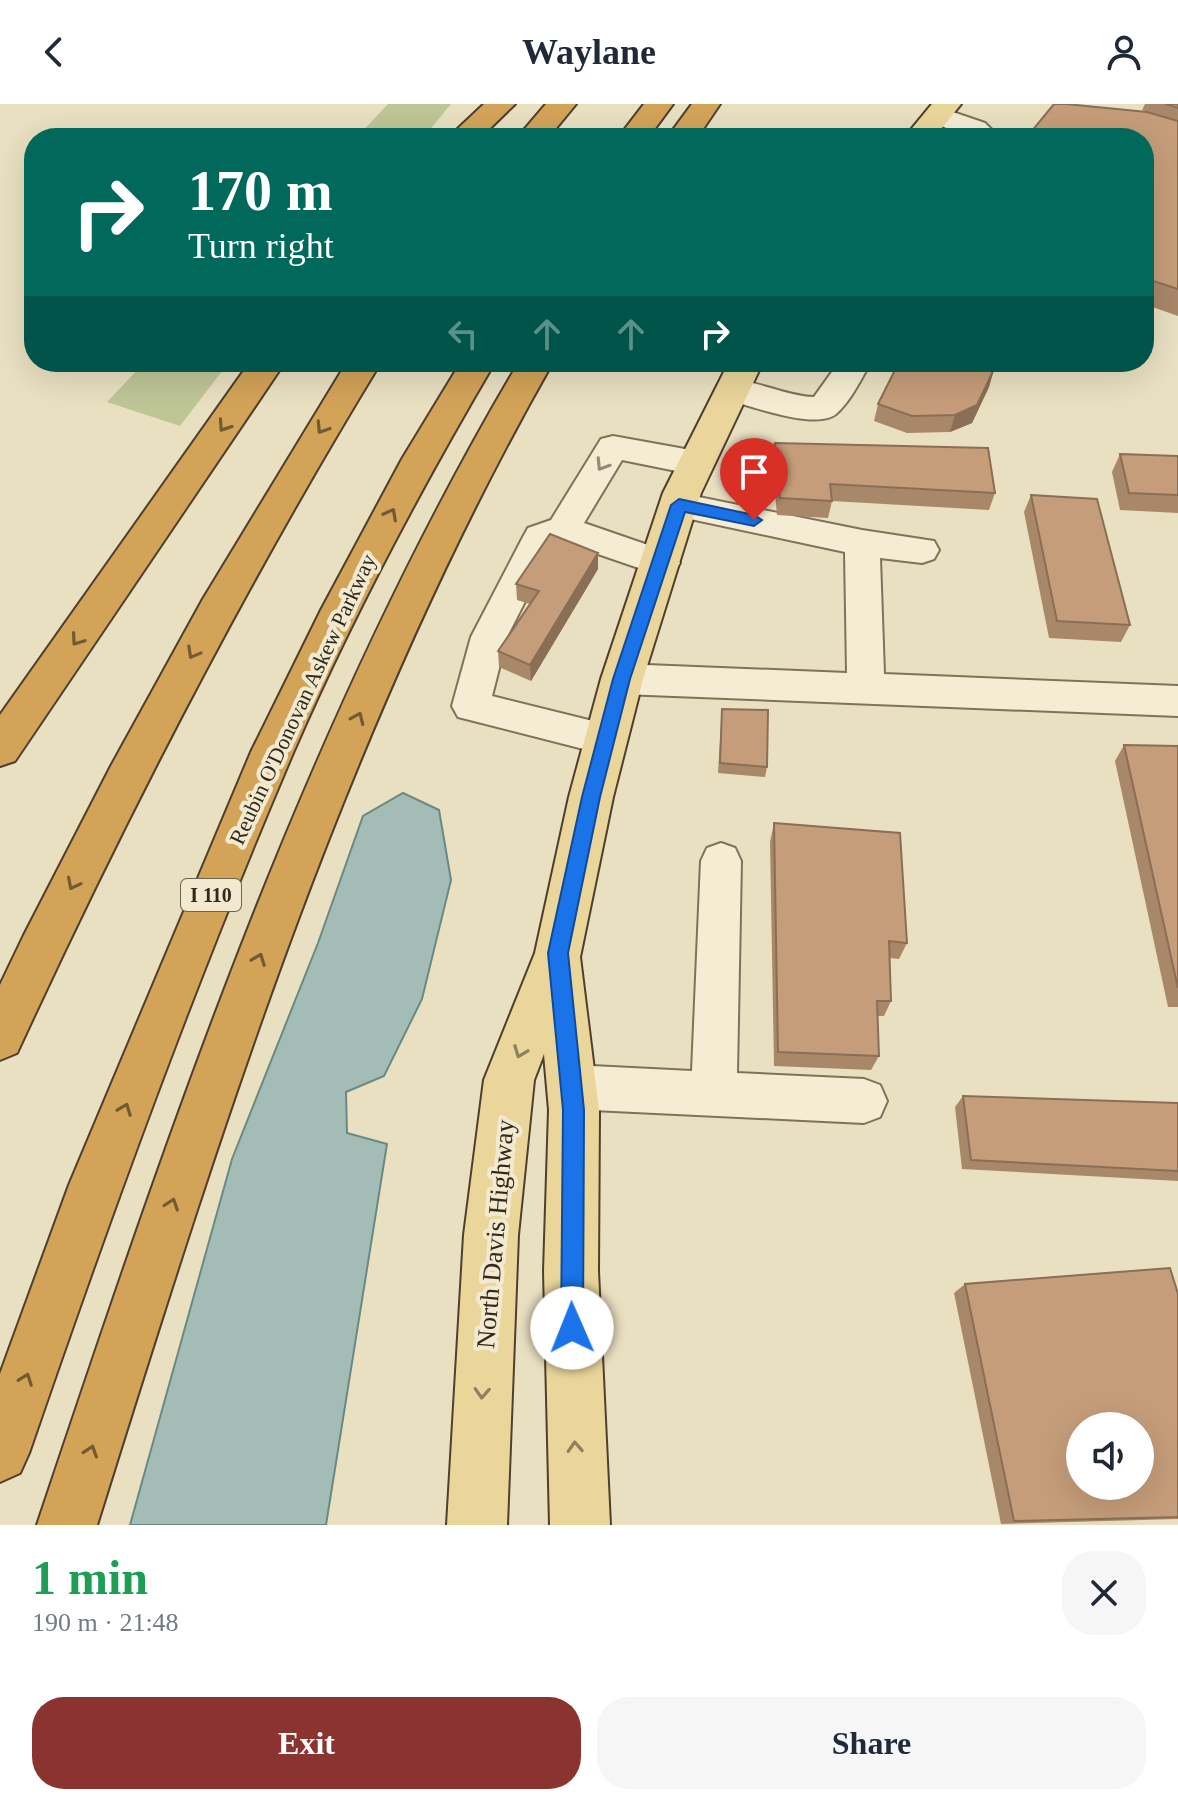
<!DOCTYPE html>
<html lang="en">
<head>
<meta charset="utf-8">
<style>
	:root { --surface:#fff; --page:#f6f6f7; --text:#1f2937; --muted:#747a83; --accent:#8b342f }
	body { margin:0; font-family:Georgia,serif; background:var(--page); color:var(--text); height:100vh; display:flex; flex-direction:column; font-size:30px; white-space:nowrap }
	* { box-sizing:border-box; margin:0 }
	p { font-size:26px; color:var(--muted) }
	.icon { flex:none; width:44px; height:44px; fill:none; stroke:currentColor; stroke-width:2; stroke-linecap:round; stroke-linejoin:round }
	.map { position:relative; height:1421px; overflow:hidden }
	.side { display:flex; flex-direction:column; background:var(--surface); flex:1 }
	.side>* { flex:none }
	.banner { position:absolute; left:24px; top:24px; width:1130px; height:244px; border-radius:32px; box-shadow:0 8px 32px #0002; background:#00695c; color:#fff; overflow:hidden }
	.fabs { position:absolute; left:1066px; top:1308px; display:grid; gap:16px }
	.fabs a { display:grid; place-items:center; width:88px; height:88px; border-radius:50%; background:var(--surface); box-shadow:0 8px 32px #0002; font-size:40px }
	.pin { position:absolute; display:grid; place-items:center; width:68px; height:68px; color:#fff; margin:-82px -34px; border-radius:50% 50% 50% 0; rotate:-45deg; box-shadow:0 0 8px #0007 }
	.pin .icon { rotate:45deg }
	.me { position:absolute; width:88px; margin:-44px; rotate:359deg; stroke-linejoin:round; filter:drop-shadow(0 0 6px #0008) }
	.turn { display:flex; align-items:center; gap:28px; height:168px; padding:0 32px; font-size:36px }
	.turn .icon { width:104px; height:104px; stroke-width:2.5 }
	.turn b { display:block; font-size:56px; line-height:68px }
	.lanes { display:flex; align-items:center; height:76px; padding:0 32px; background:#0003; justify-content:center; gap:40px; direction:ltr }
	.lanes .off { opacity:.35 }
	.round { display:grid; place-items:center; flex:none; width:84px; height:84px; border-radius:32px; background:var(--page) }
	.overview { display:flex; align-items:center; justify-content:space-between; height:136px; padding:0 32px }
	h1 { font-size:48px; font-weight:700; line-height:60px; color:#1e9e55 }
	.cta { display:flex; gap:16px; margin-top:auto; padding:16px 32px }
	.cta a { flex:1; height:92px; border-radius:32px; background:var(--accent); color:#fff; font-size:32px; font-weight:700; line-height:92px; text-align:center }
	.cta a+a { background:var(--page); color:var(--text) }
	header { display:flex; justify-content:space-between; align-items:center; height:104px; padding:0 32px; background:var(--surface); font-size:36px; font-weight:700 }
	.map>svg:first-child { display:block }
	.green { fill:#bec696 }
	.water { fill:#a3bcb6; stroke:#6b8983; stroke-width:2 }
	.lines { fill:none; stroke-linecap:round; stroke-linejoin:round }
	.minor-casing { stroke:#81715a; stroke-width:4 }
	.major-casing { stroke:#4f3f2e; stroke-width:4 }
	.highway-casing { stroke:#4f3f2e; stroke-width:4 }
	.minor { fill:#f5edd3; fill-rule:evenodd }
	.major { fill:#ead69b; fill-rule:evenodd }
	.highway { fill:#d3a358; fill-rule:evenodd }
	.wall { fill:#a98769 }
	.shaded-wall { fill:#8a6e55 }
	.building { fill:#c59d7a; stroke:#8a6e55; stroke-width:2; fill-rule:evenodd }
	.oneway { stroke:#725a35 }
	.oneway2 { stroke:#948b78 }
	.oneway3 { stroke:#8e805c }
	.route { fill:#1a73e8; stroke:#114b97; stroke-width:2 }
	.labels { text-anchor:middle; stroke-width:8; stroke-linejoin:round; paint-order:stroke }
	.shield { fill:#f2ead0; stroke:#6c6353; stroke-width:2 }
	.shield-label { font-size:20px; font-weight:bold; fill:#32291d }
	.street-label { font-size:22px; fill:#32291d; stroke:#f2ead0 }
	.near-street-label { font-size:26px; fill:#32291d; stroke:#f2ead0 }
</style>
</head>
<body>
<header><svg class="icon" aria-label="back" viewBox="0 0 24 24"><path d="M15 5l-7 7 7 7"/></svg>Waylane<svg class="icon" aria-label="person" viewBox="0 0 24 24"><circle cx="12" cy="8" r="4"/><path d="M4 21q1-7 8-7t8 7"/></svg></header>
<div class="map">
<svg width="1178" height="1421" viewBox="0 0 1178 1421">
	<rect width="100%" height="100%" fill="#e9e0c1"/>
	<g class="green">
		<path d="M388,0H451L423,34H356Z"/>
		<path d="M145,258H229L180,322L107,298Z"/>
	</g>
	<path class="water" d="M403,689L439,706L451,776L422,895L384,972L346,988L347,1029L387,1040L326,1421H130L232,1055L318,839L363,712Z"/>
	<g class="lines">
		<defs>
			<g id="minor">
				<path d="M938,3L985,19L1000,34H971L929,17L925,11L929,5Z"/>
				<path d="M839,258H871C861,275 851,297 836,310C815,327 746,300 721,294L716,286L721,278C749,271 784,293 814,293Z"/>
				<path d="M613,332L696,347L708,351L713,359L708,367L696,371L622,356L584,419L674,450L680,459L674,468L662,472L563,438L553,442L507,533L492,592L621,624L626,635L621,646L607,651L458,613L452,602L471,533L523,433L528,424L551,416L601,335Z"/>
				<path d="M679,389L862,426L934,437L939,446L934,455L922,459L880,454L884,570L1178,582V612L622,590L609,585L603,575L609,565L622,560L847,569L845,448L667,410L662,401L667,392Z"/>
				<path d="M721,739L735,744L741,757L737,969L864,975L880,981L887,997L880,1013L864,1019L572,1005L556,998L549,983L556,968L572,961L692,967L701,757L707,744Z"/>
			</g>
			<g id="major">
				<path d="M932,0H961L934,34H904Z"/>
				<path d="M729,258H763L701,389L643,575L613,693L580,853L599,1006L598,1167L610,1421H550L544,1167L549,1006L544,950L534,976L518,1131L507,1421H447L464,1131L484,976L535,849L569,693L601,575L663,389Z"/>
			</g>
			<g id="highway">
				<path d="M484,0H515L480,34H448Z"/>
				<path d="M546,0H576L548,34H517Z"/>
				<path d="M644,0H673L648,34H618Z"/>
				<path d="M692,0H720L697,34H667Z"/>
				<path d="M250,258H285L15,657L0,662V611Z"/>
				<path d="M347,258H381C245,481 126,712 17,949L0,956V881L24,831L111,662L203,495Z"/>
				<path d="M461,258H495C421,384 351,515 293,649C195,878 110,1113 29,1349L20,1369L0,1378V1270L69,1081L251,648L321,506L402,355Z"/>
				<path d="M519,258H553C346,620 221,1025 97,1421H37C170,1024 304,620 519,258Z"/>
			</g>
		</defs>
		<use href="#minor" class="minor-casing"/>
		<use href="#major" class="major-casing"/>
		<use href="#highway" class="highway-casing"/>
		<use href="#minor" class="minor"/>
		<use href="#major" class="major"/>
		<use href="#highway" class="highway"/>
	</g>
	<g class="wall">
		<path d="M1145,0H1178V17L1142,6Z"/>
		<path d="M1178,17V212L1144,200V34Z"/>
		<path d="M994,265L989,283L972,319L950,328L907,329L874,317L878,300Z"/>
		<path d="M775,339L995,389L989,406L832,397L828,414L777,411L772,356Z"/>
		<path d="M1120,350L1178,352V409L1120,406L1112,368Z"/>
		<path d="M1031,391L1130,521L1121,538L1049,534L1024,408Z"/>
		<path d="M598,449V465L531,577L499,563L498,547L530,500L517,496L516,480Z"/>
		<path d="M722,605L767,663L765,673L718,669Z"/>
		<path d="M1124,641L1178,642V903H1168L1115,657Z"/>
		<path d="M774,719L907,839L899,855L890,854L891,897L884,912H877L879,952L871,966L774,962L770,738Z"/>
		<path d="M963,992L1178,999V1077L962,1065L955,1003Z"/>
		<path d="M965,1180L1178,1190V1415L1001,1420L954,1189Z"/>
	</g>
	<g class="shaded-wall">
		<path d="M994,265L989,283L972,319L950,328L955,311Z"/>
		<path d="M598,449V465L531,577L530,561Z"/>
	</g>
	<g class="building">
		<path d="M1054,0H1066L1147,8L1178,17V185L1144,174V34H1026Z"/>
		<path d="M1166,0H1178V4Z"/>
		<path d="M899,258H975L994,265L977,301L955,311L912,312L878,300Z"/>
		<path d="M775,339L988,344L995,389L830,380L832,397L780,394Z"/>
		<path d="M1120,350L1178,352V391L1129,389Z"/>
		<path d="M1031,391L1097,395L1130,521L1057,517Z"/>
		<path d="M550,430L598,449L530,561L498,547L539,487L516,480Z"/>
		<path d="M722,605L768,606L767,663L720,659Z"/>
		<path d="M1124,641L1178,642V884Z"/>
		<path d="M774,719L900,729L907,839L889,837L891,897H877L879,952L778,948Z"/>
		<path d="M963,992L1178,999V1067L971,1056Z"/>
		<path d="M1170,1164L1178,1190V1413L1014,1417L965,1180ZM1080,1322H1140V1382H1080Z"/>
	</g>
	<defs><path id="oneway-chevron" d="M-2-3.5L2.5 0L-2 3.5" fill="none" stroke-width="1.6" stroke-linecap="round" stroke-linejoin="round" transform="scale(2)"/></defs>
	<g class="oneway">
		<use href="#oneway-chevron" transform="translate(224 322) rotate(124)"/>
		<use href="#oneway-chevron" transform="translate(322 324) rotate(123)"/>
		<use href="#oneway-chevron" transform="translate(391 410) rotate(-62)"/>
		<use href="#oneway-chevron" transform="translate(77 536) rotate(125)"/>
		<use href="#oneway-chevron" transform="translate(193 549) rotate(119)"/>
		<use href="#oneway-chevron" transform="translate(358 614) rotate(-66)"/>
		<use href="#oneway-chevron" transform="translate(73 780) rotate(117)"/>
		<use href="#oneway-chevron" transform="translate(259 855) rotate(-69)"/>
		<use href="#oneway-chevron" transform="translate(125 1005) rotate(-69)"/>
		<use href="#oneway-chevron" transform="translate(172 1100) rotate(-71)"/>
		<use href="#oneway-chevron" transform="translate(26 1275) rotate(-70)"/>
		<use href="#oneway-chevron" transform="translate(91 1347) rotate(-72)"/>
	</g>
	<use class="oneway2" href="#oneway-chevron" transform="translate(602 361) rotate(122)"/>
	<g class="oneway3">
		<use href="#oneway-chevron" transform="translate(520 948) rotate(111)"/>
		<use href="#oneway-chevron" transform="translate(482 1289) rotate(93)"/>
		<use href="#oneway-chevron" transform="translate(575 1343) rotate(-93)"/>
	</g>
	<path class="route" d="M679,395L754,411L762,416L754,422L685,408L630,575L600,693L568,849L584,1006L583,1224L580,1232L572,1236L564,1232L561,1224L563,1006L548,849L582,693L613,575L671,401Z"/>
	<g class="labels">
		<rect class="shield" x="181" y="775" width="60" height="32" rx="6"/>
		<g class="shield-label">
			<text x="211" y="798">I 110</text>
		</g>
		<g class="street-label">
			<text transform="translate(302 595) rotate(-65)" y="8">Reubin O'Donovan Askew Parkway</text>
		</g>
		<g class="near-street-label">
			<text transform="translate(495 1130) rotate(-85)" y="9">North Davis Highway</text>
		</g>
	</g>
</svg>
<div class="fabs">
<a><svg class="icon" aria-label="sound" viewBox="0 0 24 24"><path d="M4 9h4l5-4v14l-5-4H4zM17 9q2 3 0 6"/></svg></a>
</div>
<div class="pin" style="left:754px;top:416px;background:#d93025"><svg class="icon" aria-label="arrive" viewBox="0 0 24 24"><path d="M6 21V4h12l-3 4 3 4H6"/></svg></div>
<svg class="me" style="left:572px;top:1224px" viewBox="-20 -20 40 40"><circle r="19" fill="#fff"/><path d="M0-13L10 11 0 6-10 11z" fill="#1a73e8"/></svg>
<div class="banner">
<div class="turn"><svg class="icon" aria-label="right" viewBox="0 0 24 24"><path d="M7 20v-9h11M14 6l5 5-5 5"/></svg><div><b>170 m</b>Turn right</div></div>
<div class="lanes"><svg class="icon off" aria-label="left" viewBox="0 0 24 24"><path d="M17 20v-9H6M10 6l-5 5 5 5"/></svg><svg class="icon off" aria-label="ahead" viewBox="0 0 24 24"><path d="M12 20V5M6 11l6-6 6 6"/></svg><svg class="icon off" aria-label="ahead" viewBox="0 0 24 24"><path d="M12 20V5M6 11l6-6 6 6"/></svg><svg class="icon" aria-label="right" viewBox="0 0 24 24"><path d="M7 20v-9h11M14 6l5 5-5 5"/></svg></div>
</div>
</div>
<section class="side">
<div class="overview"><div><h1>1 min</h1><p>190 m · 21:48</p></div><a class="round"><svg class="icon" aria-label="close" viewBox="0 0 24 24"><path d="M6 6l12 12M18 6L6 18"/></svg></a></div>
<div class="cta"><a>Exit</a><a>Share</a></div>
</section>
</body>
</html>
